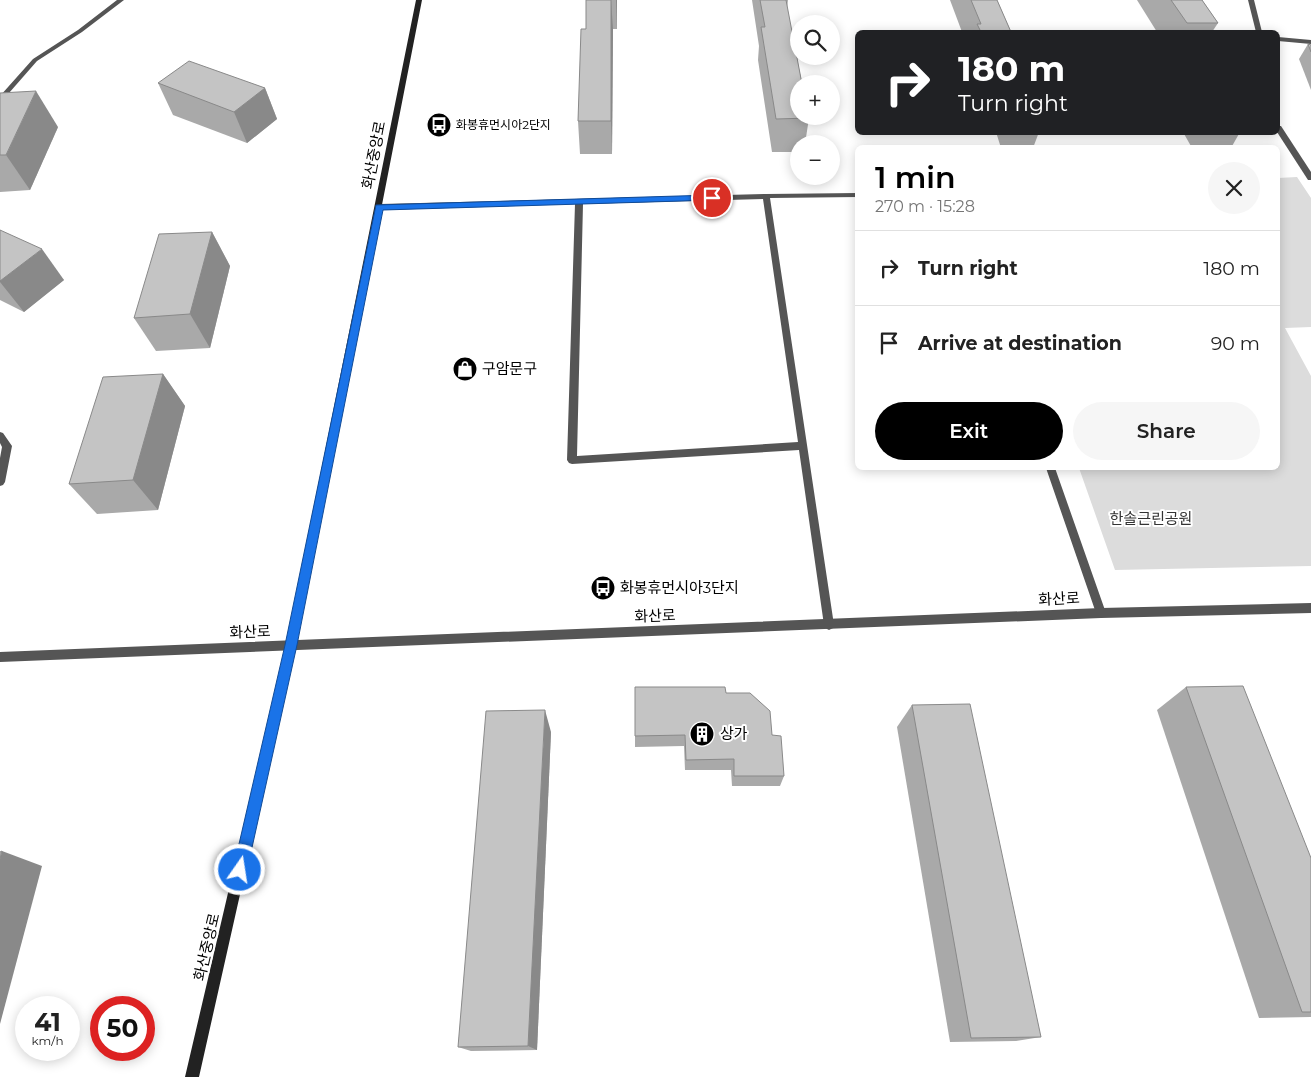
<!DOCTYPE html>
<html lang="en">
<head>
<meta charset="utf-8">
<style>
	:root { --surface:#fff; --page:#f6f6f6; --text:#222; --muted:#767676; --line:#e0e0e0; --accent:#000 }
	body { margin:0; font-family:Montserrat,"Noto Sans KR",sans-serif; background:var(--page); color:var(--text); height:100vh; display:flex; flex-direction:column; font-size:19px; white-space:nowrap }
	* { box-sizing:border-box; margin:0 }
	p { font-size:16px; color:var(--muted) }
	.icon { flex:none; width:28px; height:28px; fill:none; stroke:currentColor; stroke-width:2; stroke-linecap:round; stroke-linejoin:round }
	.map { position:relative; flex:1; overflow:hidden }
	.panel { position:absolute; left:855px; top:145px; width:425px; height:325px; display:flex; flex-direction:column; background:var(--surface); border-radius:8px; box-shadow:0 2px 12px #0003 }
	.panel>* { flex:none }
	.top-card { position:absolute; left:855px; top:30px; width:425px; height:105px; border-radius:8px; box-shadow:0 2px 12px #0003; background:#202124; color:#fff; overflow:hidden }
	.buttons { position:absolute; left:790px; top:15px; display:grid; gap:10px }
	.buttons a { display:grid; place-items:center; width:50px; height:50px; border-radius:50%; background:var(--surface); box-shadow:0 2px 12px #0003; font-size:25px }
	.speed { position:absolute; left:15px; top:996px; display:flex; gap:10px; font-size:25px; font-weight:700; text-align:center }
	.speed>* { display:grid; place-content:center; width:65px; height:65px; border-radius:50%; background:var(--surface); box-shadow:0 2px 12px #0003; line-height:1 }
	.speed small { font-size:12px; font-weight:400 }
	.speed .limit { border:8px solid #d22; background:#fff; color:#111 }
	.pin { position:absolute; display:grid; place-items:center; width:42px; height:42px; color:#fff; margin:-21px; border:2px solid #fff; border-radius:50%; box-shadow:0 1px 5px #0007 }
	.me { position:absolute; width:55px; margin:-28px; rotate:13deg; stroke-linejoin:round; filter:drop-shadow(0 0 4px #0008) }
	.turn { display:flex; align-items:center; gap:18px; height:105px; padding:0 20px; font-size:22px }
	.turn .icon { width:65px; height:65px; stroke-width:2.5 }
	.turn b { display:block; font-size:35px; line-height:42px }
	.round { display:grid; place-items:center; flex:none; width:52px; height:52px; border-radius:26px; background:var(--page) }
	.summary { display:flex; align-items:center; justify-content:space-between; height:85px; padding:0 20px }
	h1 { font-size:30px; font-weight:600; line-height:38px; color:var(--accent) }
	.button { display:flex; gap:10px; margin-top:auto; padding:10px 20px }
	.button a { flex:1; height:58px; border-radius:30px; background:var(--accent); color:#fff; font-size:20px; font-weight:600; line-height:58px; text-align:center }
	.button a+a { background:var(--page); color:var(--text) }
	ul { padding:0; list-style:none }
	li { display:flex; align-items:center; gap:15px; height:75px; padding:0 20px; border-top:1px solid var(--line) }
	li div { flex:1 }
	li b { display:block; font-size:19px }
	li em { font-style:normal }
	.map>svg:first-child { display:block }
	.green { fill:#dcdcdc }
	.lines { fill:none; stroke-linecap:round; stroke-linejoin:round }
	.service { fill:#555; fill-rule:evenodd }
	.minor { fill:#555; fill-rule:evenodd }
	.tertiary { fill:#555; fill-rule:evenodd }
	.secondary { fill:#222; fill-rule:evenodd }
	.wall { fill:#a9a9a9 }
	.shaded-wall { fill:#898989 }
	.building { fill:#c4c4c4; stroke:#898989 }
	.route { fill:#1a73e8; stroke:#114b97 }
	.labels { text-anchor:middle; stroke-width:4; stroke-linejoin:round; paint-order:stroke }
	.far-poi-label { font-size:12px; fill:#000; stroke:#fff; text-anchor:start }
	.street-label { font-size:15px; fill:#000; stroke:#fff }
	.poi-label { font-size:15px; fill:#000; stroke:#fff; text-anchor:start }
	.park-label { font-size:15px; fill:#333; stroke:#fff }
</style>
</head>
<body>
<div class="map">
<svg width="1311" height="1077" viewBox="0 0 1311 1077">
	<rect width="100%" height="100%" fill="#fff"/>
	<path class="green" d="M1297,177L1311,198V327L1285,328L1311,376V566L1115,570L1079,468H1278V178Z"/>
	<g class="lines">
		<g class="service">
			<path d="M117,0H124L82,32L37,61L2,101L0,102V96L33,59L78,30Z"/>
			<path d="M1278,37L1311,40V44L1278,41Z"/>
			<path d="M858,193V197L770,198L834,625L833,628L829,630L825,628L824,625L799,450L572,464L569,463L567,460L575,204L380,210L376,207L380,204L766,194ZM763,199L798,442L577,456L583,204Z"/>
			<path d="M0,432L3,433L12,446L5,482L3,485L0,486V458L2,447L0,443Z"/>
			<path d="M1046,468H1055L1106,613L1105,616L1101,618L1097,616L1096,613Z"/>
		</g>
		<g class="minor">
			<path d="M1248,0H1254L1262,32H1256Z"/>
			<path d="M1278,126H1281L1311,172V180H1308L1277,132Z"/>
		</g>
		<path class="tertiary" d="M1311,603V613L1101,618L0,662V652L1101,608Z"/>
		<path class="secondary" d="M416,0H422L296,645L199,1077H185L286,645Z"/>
	</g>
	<g class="wall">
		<path d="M586,0H617V29H613L612,154H580L578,121L586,29Z"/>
		<path d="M752,0H788L787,8L809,118L805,144H799V152H772L758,60L759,46Z"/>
		<path d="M950,0H997L1011,32H962Z"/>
		<path d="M1137,0H1202L1218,23L1212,32H1157Z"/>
		<path d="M1308,44L1311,45V90L1299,59Z"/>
		<path d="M158,83L265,88L277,119L247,143L173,115Z"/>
		<path d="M58,127L30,190L0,192V155Z"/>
		<path d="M996,132H1039L1033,148H1001Z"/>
		<path d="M1183,132H1240L1231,148H1192Z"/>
		<path d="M0,230L64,280L24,312L0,300Z"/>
		<path d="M212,232L230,266L210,348L156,351L134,318Z"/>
		<path d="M163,374L185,406L158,510L97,514L69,484Z"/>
		<path d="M1186,687L1311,858V1017L1259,1018L1157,710Z"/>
		<path d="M726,693L772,735L784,776L780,786H732L731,770H685L684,746L635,747V736Z"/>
		<path d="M912,705L1041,1037L1016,1041L950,1042L897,727Z"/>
		<path d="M551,732L537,1050L471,1051L458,1047Z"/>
	</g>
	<g class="shaded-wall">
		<path d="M611,0L613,29L612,154L611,121Z"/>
		<path d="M616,0H617V29Z"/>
		<path d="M265,88L277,119L247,143L234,112Z"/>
		<path d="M36,91L58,127L30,190L6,155Z"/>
		<path d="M212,232L230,266L210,348L190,314Z"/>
		<path d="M42,249L64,280L24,312L0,282V281Z"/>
		<path d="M163,374L185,406L158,510L133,480Z"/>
		<path d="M545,710L551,732L537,1050L528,1046Z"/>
		<path d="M2,851L42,866L0,1024V859Z"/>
	</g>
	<g class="building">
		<path d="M586,0H611V121H578L581,29H586Z"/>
		<path d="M760,0H786L802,84H799V116H808L809,118L776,119L761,27H765Z"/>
		<path d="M971,0H997L1011,32H981L977,24H981Z"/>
		<path d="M1171,0H1202L1218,23H1187Z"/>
		<path d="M1308,44L1311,45V52Z"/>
		<path d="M189,61L265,88L234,112L158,83Z"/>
		<path d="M36,91L6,155H0V93Z"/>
		<path d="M0,230L42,249L0,281Z"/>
		<path d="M212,232L190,314L134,318L159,234Z"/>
		<path d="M163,374L133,480L69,484L103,377Z"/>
		<path d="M1243,686L1311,858V1012H1302L1186,687Z"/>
		<path d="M635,687H725L726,693H750L770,711L772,735L781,736L784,776H734V759L686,760L685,735L635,736Z"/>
		<path d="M970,704L1041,1037L971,1038L912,705Z"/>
		<path d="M545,710L528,1046L458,1047L486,711Z"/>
		<path d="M2,851L0,859V852Z"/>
	</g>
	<path class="route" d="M712,195L716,198L715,200L383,210L297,645L247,870L245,875L240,877L235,875L233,870L285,645L376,205Z"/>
	<defs>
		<symbol id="bus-disc" viewBox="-11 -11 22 22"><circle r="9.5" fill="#000" stroke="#fff"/><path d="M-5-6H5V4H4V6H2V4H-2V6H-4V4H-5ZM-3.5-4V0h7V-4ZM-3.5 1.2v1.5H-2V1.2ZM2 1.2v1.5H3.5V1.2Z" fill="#fff"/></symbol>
		<symbol id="shop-disc" viewBox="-11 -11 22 22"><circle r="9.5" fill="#000" stroke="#fff"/><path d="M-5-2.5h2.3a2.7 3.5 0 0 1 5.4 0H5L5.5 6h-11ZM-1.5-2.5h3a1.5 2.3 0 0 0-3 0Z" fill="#fff"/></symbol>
		<symbol id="building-disc" viewBox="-11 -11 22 22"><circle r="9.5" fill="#000" stroke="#fff"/><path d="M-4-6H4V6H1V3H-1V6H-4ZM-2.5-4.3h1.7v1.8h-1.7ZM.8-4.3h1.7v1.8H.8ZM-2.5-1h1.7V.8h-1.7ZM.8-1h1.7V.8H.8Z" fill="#fff"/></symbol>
	</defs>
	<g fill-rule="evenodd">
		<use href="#bus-disc" x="425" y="111" width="28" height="28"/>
		<use href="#shop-disc" x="451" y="355" width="28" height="28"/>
		<use href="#bus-disc" x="589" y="574" width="28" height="28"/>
		<use href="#building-disc" x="688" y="720" width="28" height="28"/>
	</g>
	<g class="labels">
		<g class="far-poi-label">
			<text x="456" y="129">화봉휴먼시아2단지</text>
		</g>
		<g class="street-label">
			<text transform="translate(374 155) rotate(-79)" y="5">화산중앙로</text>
			<text transform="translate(1059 599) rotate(-3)" y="5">화산로</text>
			<text transform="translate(655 616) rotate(-2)" y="5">화산로</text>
			<text transform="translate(250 632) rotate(-2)" y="5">화산로</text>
			<text transform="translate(207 947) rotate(-77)" y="5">화산중앙로</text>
		</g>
		<g class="poi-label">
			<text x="482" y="374">구암문구</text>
			<text x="620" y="593">화봉휴먼시아3단지</text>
			<text x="720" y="739">상가</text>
		</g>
		<g class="park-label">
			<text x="1151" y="524">한솔근린공원</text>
		</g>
	</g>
</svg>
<div class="buttons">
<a><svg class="icon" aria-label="search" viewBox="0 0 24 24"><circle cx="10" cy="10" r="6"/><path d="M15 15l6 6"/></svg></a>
<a>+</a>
<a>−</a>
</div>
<div class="speed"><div>41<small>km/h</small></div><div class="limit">50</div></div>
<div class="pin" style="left:712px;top:198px;background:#d93025"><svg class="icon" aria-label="arrive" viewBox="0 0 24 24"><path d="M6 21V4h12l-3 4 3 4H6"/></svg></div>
<svg class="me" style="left:240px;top:870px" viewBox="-20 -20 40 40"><circle r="17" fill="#1a73e8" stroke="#fff" stroke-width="3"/><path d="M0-11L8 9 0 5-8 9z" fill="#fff"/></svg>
<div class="top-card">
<div class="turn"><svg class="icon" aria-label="right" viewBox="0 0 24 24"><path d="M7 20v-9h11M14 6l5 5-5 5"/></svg><div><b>180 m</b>Turn right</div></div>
</div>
<section class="panel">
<div class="summary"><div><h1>1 min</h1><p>270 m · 15:28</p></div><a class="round"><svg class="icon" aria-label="close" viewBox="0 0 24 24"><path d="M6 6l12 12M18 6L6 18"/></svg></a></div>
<ul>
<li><svg class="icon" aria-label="right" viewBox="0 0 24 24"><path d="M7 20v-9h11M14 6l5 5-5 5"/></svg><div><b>Turn right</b></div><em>180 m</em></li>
<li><svg class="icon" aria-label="arrive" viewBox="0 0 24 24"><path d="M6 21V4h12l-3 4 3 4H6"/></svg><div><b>Arrive at destination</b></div><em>90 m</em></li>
</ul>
<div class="button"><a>Exit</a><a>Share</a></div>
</section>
</div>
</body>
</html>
